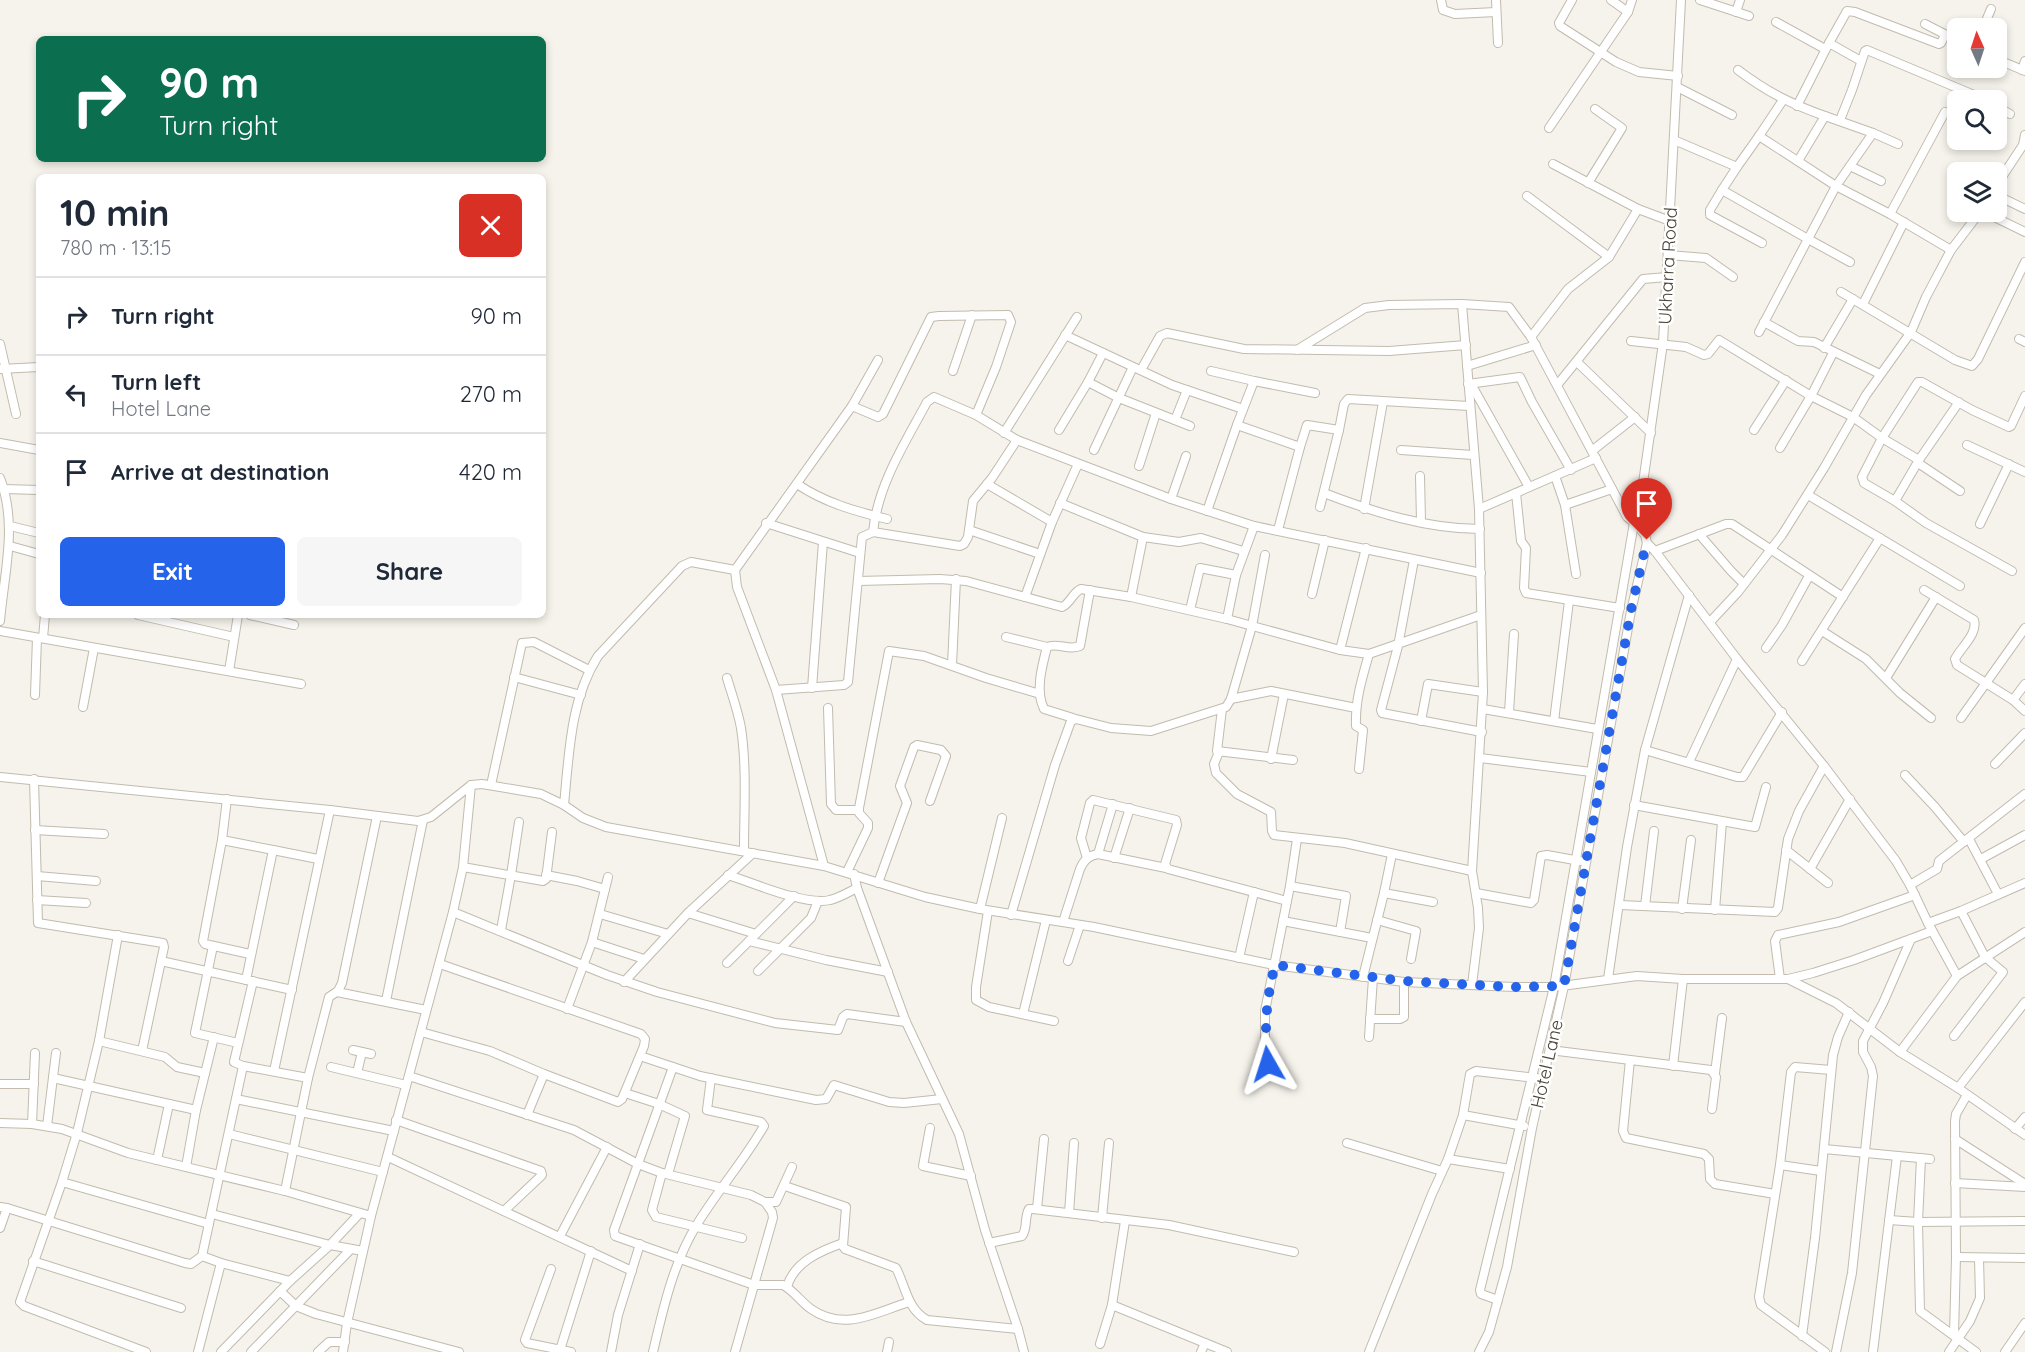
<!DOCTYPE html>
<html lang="en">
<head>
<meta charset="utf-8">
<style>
	:root { --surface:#fff; --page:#f6f6f7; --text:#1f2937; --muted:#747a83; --line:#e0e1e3; --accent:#2563eb }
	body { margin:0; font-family:Quicksand,sans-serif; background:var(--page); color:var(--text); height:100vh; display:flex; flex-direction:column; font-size:22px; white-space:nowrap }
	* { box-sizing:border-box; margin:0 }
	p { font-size:20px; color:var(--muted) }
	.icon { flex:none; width:33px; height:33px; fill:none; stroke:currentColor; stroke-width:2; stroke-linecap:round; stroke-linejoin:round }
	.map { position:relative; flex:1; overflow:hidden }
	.side { position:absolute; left:36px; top:174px; width:510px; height:444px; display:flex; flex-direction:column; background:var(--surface); border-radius:9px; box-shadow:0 3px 9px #0003 }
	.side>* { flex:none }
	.banner { position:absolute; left:36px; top:36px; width:510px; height:126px; border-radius:9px; box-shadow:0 3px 9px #0003; background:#0b6e4f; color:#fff; overflow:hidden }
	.needle { width:39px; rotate:357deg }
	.tools { position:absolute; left:1947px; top:18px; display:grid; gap:12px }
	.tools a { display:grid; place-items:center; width:60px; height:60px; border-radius:9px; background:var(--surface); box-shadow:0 3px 9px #0003; font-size:30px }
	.pin { position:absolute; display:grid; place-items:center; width:51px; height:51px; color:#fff; margin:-62px -26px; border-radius:50% 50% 50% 0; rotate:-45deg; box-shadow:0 0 6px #0007 }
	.pin .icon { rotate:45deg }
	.me { position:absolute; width:66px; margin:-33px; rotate:354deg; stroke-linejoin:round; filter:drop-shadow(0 0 4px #0008) }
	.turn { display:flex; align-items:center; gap:21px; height:126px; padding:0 24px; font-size:27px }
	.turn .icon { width:78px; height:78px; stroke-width:2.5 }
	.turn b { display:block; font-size:42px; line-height:51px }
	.round { display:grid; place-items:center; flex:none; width:63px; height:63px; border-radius:9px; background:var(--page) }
	.overview { display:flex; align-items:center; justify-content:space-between; height:102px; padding:0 24px }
	h1 { font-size:36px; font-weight:800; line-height:45px }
	.cta { display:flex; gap:12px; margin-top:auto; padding:12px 24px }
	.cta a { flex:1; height:69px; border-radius:9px; background:var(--accent); color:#fff; font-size:24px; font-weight:800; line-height:69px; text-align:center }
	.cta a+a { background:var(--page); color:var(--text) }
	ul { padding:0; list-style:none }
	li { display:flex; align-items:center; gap:18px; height:78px; padding:0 24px; border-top:2px solid var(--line) }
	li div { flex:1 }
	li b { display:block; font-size:22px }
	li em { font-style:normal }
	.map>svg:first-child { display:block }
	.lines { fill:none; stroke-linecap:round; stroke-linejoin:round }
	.minor-casing { stroke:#c2bbae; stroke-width:10 }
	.minor { stroke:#fff; stroke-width:8 }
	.route { stroke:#2563eb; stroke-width:10; stroke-dasharray:0 18 }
	.labels { text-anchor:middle; stroke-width:5; stroke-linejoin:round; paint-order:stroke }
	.street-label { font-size:18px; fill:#4b4439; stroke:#fff }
</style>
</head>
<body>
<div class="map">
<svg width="2025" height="1352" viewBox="0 0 2025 1352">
	<rect width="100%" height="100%" fill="#f6f3ec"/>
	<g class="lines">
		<defs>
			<g id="minor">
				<path d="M1441,0L1443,10L1455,14L1496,12"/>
				<path d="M1496,0L1498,43"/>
				<path d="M1572,0L1559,23L1560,26L1616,62L1639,72L1678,76"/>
				<path d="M1700,0L1749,16"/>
				<path d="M1628,12L1632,0"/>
				<path d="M1736,12L1740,0"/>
				<path d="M1776,22L1825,49"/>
				<path d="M1925,24L1958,41"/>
				<path d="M1983,28L1991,9"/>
				<path d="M1829,43L1847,11L1855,12L1939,44L1941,43L1945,35"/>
				<path d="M1996,59L2025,71"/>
				<path d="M1738,70C1767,92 1791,104 1825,116"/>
				<path d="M2022,70L2025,61"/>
				<path d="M1677,87L1732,115"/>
				<path d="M1797,106L1829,43L1861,61"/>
				<path d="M1996,106L2010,114"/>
				<path d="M1840,120L1852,90L1865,51L1867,50L1986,100"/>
				<path d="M1549,128L1628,12L1611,0"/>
				<path d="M1759,136L1783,100"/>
				<path d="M1674,140L1737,167L1759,136L1836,186L1890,214L1951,250"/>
				<path d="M1798,161L1825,116L1873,133L1898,144"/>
				<path d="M1553,164L1638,209L1670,221"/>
				<path d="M1850,166L1881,181"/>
				<path d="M1737,167L1722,190L1808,239L1759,332"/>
				<path d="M1588,183L1622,128L1595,109"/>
				<path d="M1996,186L2023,145L2025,135"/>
				<path d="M1722,190L1710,210V215L1762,243"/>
				<path d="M1996,195L2025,209"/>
				<path d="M1527,196L1609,257"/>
				<path d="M1984,212L2025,232"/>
				<path d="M1890,214L1945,112"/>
				<path d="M1668,255L1706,258L1733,277"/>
				<path d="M1850,262L1808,239L1836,186L1873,133"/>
				<path d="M1841,292L1955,360L1972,366L1978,359L2025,262"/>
				<path d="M1462,304L1479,509L1483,692L1472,871L1478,908L1479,928L1472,985"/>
				<path d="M1863,304L1904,222"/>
				<path d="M1764,322L1798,341L1814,342L1880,374"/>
				<path d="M1065,335L1172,385L1243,409"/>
				<path d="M1531,337L1568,289L1609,257L1638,209"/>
				<path d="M2019,339L2025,342"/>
				<path d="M1631,341L1686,347L1704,355L1708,354L1719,340L1811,396L1780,448"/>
				<path d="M0,344L16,414"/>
				<path d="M1824,348L1853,299"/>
				<path d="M1297,350L1365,308L1389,305L1462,304L1509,307L1531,337L1627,517L1637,525"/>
				<path d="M1833,353L1811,396L1853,417L1882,438L1919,460"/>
				<path d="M1577,362L1651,433"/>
				<path d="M1467,366L1536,345"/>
				<path d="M0,369L39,367"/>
				<path d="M1141,370L1160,336L1167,333L1244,349L1389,351L1466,345"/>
				<path d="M953,371L972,315"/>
				<path d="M1211,371L1254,381"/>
				<path d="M1088,382L1119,398L1190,426"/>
				<path d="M1468,384L1520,377L1532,402L1571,470"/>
				<path d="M1471,384L1529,487"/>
				<path d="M1558,384L1643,279L1667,277"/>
				<path d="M1315,393L1254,381L1237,425L1300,447L1307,425L1339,430L1344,404L1348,399L1469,406"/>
				<path d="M852,406L878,417L883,414L931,317L939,316L1008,315L1011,322L996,367L976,415"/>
				<path d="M1175,420L1187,390"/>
				<path d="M1059,430L1088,382L1103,353"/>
				<path d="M1754,430L1786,380"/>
				<path d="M1004,433L1077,317"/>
				<path d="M0,443L39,450"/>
				<path d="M1967,445L2025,472"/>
				<path d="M1094,450L1133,367"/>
				<path d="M1401,450L1473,455"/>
				<path d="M1593,450L1635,417"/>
				<path d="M1918,463L1960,491"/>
				<path d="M1139,466L1156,413"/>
				<path d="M1420,476L1421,521"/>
				<path d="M1555,476L1565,505L1576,574"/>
				<path d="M0,478C18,525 4,573 0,621"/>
				<path d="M797,484C825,503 855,511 887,519"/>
				<path d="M987,484L1052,522"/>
				<path d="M4,489L39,490"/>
				<path d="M1324,493C1373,512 1427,529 1480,529"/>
				<path d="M1516,493L1521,541L1526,548L1524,588L1526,593L1620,608"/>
				<path d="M1808,495L1960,586"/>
				<path d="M1171,499L1186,456"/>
				<path d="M1895,501L1919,460L1959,402"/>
				<path d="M1060,503L1143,537L1179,542L1201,538L1243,551"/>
				<path d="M1565,505L1612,489"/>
				<path d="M1320,507L1339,430"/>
				<path d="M1364,509L1383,402"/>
				<path d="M1479,509L1596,458"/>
				<path d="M1207,511L1237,425"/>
				<path d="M766,523L860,553"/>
				<path d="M1980,524L2009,464"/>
				<path d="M10,526L39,533"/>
				<path d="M969,530L1040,554"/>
				<path d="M1278,530L1300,447"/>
				<path d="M873,532L960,546L964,544L968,537L973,501L992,478L1017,440"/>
				<path d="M1699,534L1731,571L1744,584"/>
				<path d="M10,546L39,554"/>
				<path d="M1655,551L1726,524H1732L1843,597"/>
				<path d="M1414,560L1398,646L1381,710L1382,713L1482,732"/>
				<path d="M2012,571L1926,523L1895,501L1864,483L1862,477L1882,438L1918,382H1922L1972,410L2009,427L2011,426L2025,396"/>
				<path d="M858,581L940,579L966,581L1062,607C1070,604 1073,592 1081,589L1131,597L1227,619L1340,650L1369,654L1481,615"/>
				<path d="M1924,590L1974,620C1978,634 1961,647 1955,659L1957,665L2013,700L2025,711"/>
				<path d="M1312,594L1325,540"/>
				<path d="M1025,597L1052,522L1078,464"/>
				<path d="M1131,597L1143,537"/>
				<path d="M1190,610L1200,568L1236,575"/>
				<path d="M138,615L234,637"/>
				<path d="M250,615L294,625"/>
				<path d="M1227,619L1236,575L1254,526"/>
				<path d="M1710,622L1738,592L1782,535L1824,468L1866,395L1911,332L1926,297L1951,250L1980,212"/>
				<path d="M0,631L301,684"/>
				<path d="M1822,631L1866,659L1900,693L1931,718"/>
				<path d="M1006,637L1047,647"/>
				<path d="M43,638L45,615"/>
				<path d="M1766,648L1782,625L1809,576"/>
				<path d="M1340,650L1366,548"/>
				<path d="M1802,661L1880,538"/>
				<path d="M952,665L956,579"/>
				<path d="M229,671L238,615"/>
				<path d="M514,677L581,695"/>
				<path d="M727,678C732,695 738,711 741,728C747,768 744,810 744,851"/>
				<path d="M1886,678L1936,597"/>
				<path d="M812,688L823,542"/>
				<path d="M776,690L844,685L848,682L862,537L873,532C878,484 905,443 927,402L934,397L976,415L1017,440L1171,499L1254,526L1481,573"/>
				<path d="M35,695L37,638"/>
				<path d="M1231,699L1271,691L1356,708"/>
				<path d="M2013,700L2025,684"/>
				<path d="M83,707L94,648"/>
				<path d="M828,708L831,804L836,810H859"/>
				<path d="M1222,709L1217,751L1293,760"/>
				<path d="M1483,709L1597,729"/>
				<path d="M1509,712L1514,634"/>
				<path d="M1073,718L1044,709C1035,691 1042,666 1047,647C1057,642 1069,651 1080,646L1090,590"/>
				<path d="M1961,718L2025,628"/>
				<path d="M1421,721L1428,684L1483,692"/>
				<path d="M1554,721L1569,601"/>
				<path d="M1645,750L1737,777H1743L1782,712"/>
				<path d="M1219,752L1214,764L1216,773L1237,794L1271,812L1272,831L1274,835L1345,843L1472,871"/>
				<path d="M1480,758L1591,772"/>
				<path d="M1271,759L1284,694"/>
				<path d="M1689,762L1737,659"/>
				<path d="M1995,764L2025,733"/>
				<path d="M1824,766L1896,861L1910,885L1928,923"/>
				<path d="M1359,769L1363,730L1356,726C1355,701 1362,678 1369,654"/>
				<path d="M1905,775L1935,807L1964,842"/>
				<path d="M0,777L330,810L418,821L431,817L471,785L482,784L541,794L564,805L583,818L606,827L824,866L925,897L980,909L1094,927L1274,965L1404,982L1514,987H1554L1637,976L1683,979H1788L1813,973L1854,960L1932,931"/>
				<path d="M34,779L38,923L163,943L164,947L142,1051"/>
				<path d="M491,785L522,643L534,642L589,670"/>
				<path d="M227,799L222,840L203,941L205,944L250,954"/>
				<path d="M564,805C569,755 570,700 598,656L682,566L691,562L735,570"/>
				<path d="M1634,805L1755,827L1766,787"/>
				<path d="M35,830L104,834"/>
				<path d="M1969,839L1998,894"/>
				<path d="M222,840L273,850L246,980"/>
				<path d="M273,850L318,859"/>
				<path d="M1786,850L1828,883"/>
				<path d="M1098,854L1113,804"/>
				<path d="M1087,858L1081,838L1090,803L1093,800L1176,820L1177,825L1165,864L1168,869L1287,901"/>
				<path d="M1114,858L1130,808"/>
				<path d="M1981,859L2025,835"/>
				<path d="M824,866L776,690L737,587L735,570L852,406L878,360"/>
				<path d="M463,867L543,881L546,879L552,832"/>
				<path d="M1810,869L1850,799"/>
				<path d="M847,872L868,828V823L859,813V808L889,651L924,656L986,678L1040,694"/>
				<path d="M854,874L857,888L906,1022L959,1134L985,1230L1018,1329L1024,1352"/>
				<path d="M546,875L577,881L605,889"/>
				<path d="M728,875C753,883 806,906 830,900C839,898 849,892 857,888"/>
				<path d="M37,876L96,881"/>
				<path d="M878,883L907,803L900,786L914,747L917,745L941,750L946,756L930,801"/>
				<path d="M1910,885L1937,869L1939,861L2025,794"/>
				<path d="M1290,886L1346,896L1340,932"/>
				<path d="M1384,893L1433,902"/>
				<path d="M1476,893L1531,903L1534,900L1541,856L1547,855L1580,861"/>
				<path d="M37,900L86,903"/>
				<path d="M1620,905L1775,912L1778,908L1788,839L1799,811L1824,766L1737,659L1655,551L1647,543"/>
				<path d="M1645,906L1654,831"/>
				<path d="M980,909L1002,818"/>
				<path d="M1682,909L1691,840"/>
				<path d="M1715,910L1722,822"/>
				<path d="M988,911L976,987V1000L989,1007L1054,1021"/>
				<path d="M453,912L607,975L657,992L775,1023L838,1030L843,1017L847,1014L906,1022"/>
				<path d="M688,913L756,934"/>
				<path d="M600,914L668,934"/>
				<path d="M1011,915L1055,765L1071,721L1076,719L1111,728L1151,731L1226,707L1231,699L1252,626L1265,555"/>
				<path d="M1377,920L1416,931L1411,959"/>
				<path d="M1283,921L1372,938"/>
				<path d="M1063,922L1080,869C1084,860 1088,856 1098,854L1166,868"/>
				<path d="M501,930L511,875L519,822"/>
				<path d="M118,935L99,1041L165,1057L177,1067L205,1073"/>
				<path d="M749,941L826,960L888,972"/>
				<path d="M592,942L644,959"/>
				<path d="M213,946L195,1033L238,1043"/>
				<path d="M1239,958L1254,892"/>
				<path d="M161,961L292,990"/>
				<path d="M1068,961L1080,925"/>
				<path d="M727,963L794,896"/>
				<path d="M758,971L811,918L818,901"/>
				<path d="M1957,976L2025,932"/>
				<path d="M1363,977L1384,893L1392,854"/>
				<path d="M1608,979L1627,847L1645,750L1689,595"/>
				<path d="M1780,979L1775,941L1778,935L1839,922L1915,895"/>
				<path d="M1788,979L1836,1003L1900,1052L1958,1088L2025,1135"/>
				<path d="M253,981L234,1062L243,1066L308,1078"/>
				<path d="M624,982L688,913L753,853"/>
				<path d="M337,992L426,1010"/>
				<path d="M386,1001L423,820"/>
				<path d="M567,1009L592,942L608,877"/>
				<path d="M1023,1014L1046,920"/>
				<path d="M1370,1019H1400L1404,1017V982"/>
				<path d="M421,1032L490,1051L544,1074L618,1102L622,1099L644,1046L645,1039L641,1034L440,964"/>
				<path d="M1954,1036L2003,972L1985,957L1961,911"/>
				<path d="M1369,1037L1373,978"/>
				<path d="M99,1041L77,1133L62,1182L20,1302L24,1306L146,1352"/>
				<path d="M353,1050L371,1054"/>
				<path d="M1550,1050L1711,1070L1716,1077L1712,1109"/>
				<path d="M1900,1052L1957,976L1928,923L1961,911L2025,883"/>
				<path d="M640,1056L700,1076L816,1100L826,1099L834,1085L889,1102L904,1103L942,1099"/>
				<path d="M1630,1060L1623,1131L1626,1138L1704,1154L1709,1159L1710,1179L1715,1184L1775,1194"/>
				<path d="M1268,1064L1265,1037V1011L1290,886L1297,839"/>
				<path d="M243,1066L202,1256L221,1263L290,1281"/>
				<path d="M1673,1066L1683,979"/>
				<path d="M331,1067L406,1085"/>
				<path d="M673,1067L614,1230L615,1236L754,1285H783C793,1290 801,1302 811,1309C844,1332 874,1313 909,1302"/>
				<path d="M274,1071L330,810"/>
				<path d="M357,1073L362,1052"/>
				<path d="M1715,1073L1722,1018"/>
				<path d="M409,1076L574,1130L638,1164L662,1173L751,1195L765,1202L772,1212L773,1218L735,1352"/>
				<path d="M53,1078L196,1110"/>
				<path d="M0,1084H34"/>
				<path d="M1958,1088L2025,1002"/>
				<path d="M625,1093L659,1104L685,1116L668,1174"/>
				<path d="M236,1099L394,1131"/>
				<path d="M527,1115L544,1074"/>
				<path d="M1463,1115L1524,1126"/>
				<path d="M396,1120L541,1171L542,1175L504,1211"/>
				<path d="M0,1123L32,1124L62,1129L128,1153L285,1191L371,1216"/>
				<path d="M32,1124L35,1053"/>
				<path d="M47,1126L56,1053"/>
				<path d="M930,1128L923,1166L971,1176"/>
				<path d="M2015,1129L2025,1117"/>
				<path d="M229,1134L383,1172"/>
				<path d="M1955,1139L2025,1184"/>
				<path d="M1347,1143L1442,1171"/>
				<path d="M1824,1149L1930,1159"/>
				<path d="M388,1157L632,1271"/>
				<path d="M1921,1158L1918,1222L1920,1311L1976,1352"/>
				<path d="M1448,1159L1510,1169"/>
				<path d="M157,1160L169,1104"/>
				<path d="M1780,1165L1821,1171"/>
				<path d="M186,1167L196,1110L214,1037"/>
				<path d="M662,1173L652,1210L656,1217L742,1238"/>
				<path d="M62,1182L209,1224"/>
				<path d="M1955,1183L2025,1187"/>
				<path d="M785,1186L846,1207L843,1246L845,1249L896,1268C906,1287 907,1309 927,1320L1018,1329"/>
				<path d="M285,1191L308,1078L329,997L338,991L342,983L377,816"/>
				<path d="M765,1202H776L792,1167"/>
				<path d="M0,1207L7,1208L0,1228"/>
				<path d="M7,1208L185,1263L191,1264L202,1256"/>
				<path d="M1037,1209L1044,1139"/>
				<path d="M1069,1213L1074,1143"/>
				<path d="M212,1214L330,1245L363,1251"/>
				<path d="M1102,1218L1109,1143"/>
				<path d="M1889,1220L1918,1222L2025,1221"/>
				<path d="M560,1236L607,1147"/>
				<path d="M989,1243L1022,1236C1028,1228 1024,1217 1029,1209H1033L1169,1225L1294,1252"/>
				<path d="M1956,1257L2025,1258"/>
				<path d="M33,1261L181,1308"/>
				<path d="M551,1269L525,1340L527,1343L571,1352"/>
				<path d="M787,1287C794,1262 820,1251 843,1243"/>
				<path d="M280,1291L296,1306L316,1314L459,1352"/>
				<path d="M1498,1300L1481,1294L1480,1290L1554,987L1634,523"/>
				<path d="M1112,1305L1227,1352"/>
				<path d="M1954,1335L1956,1257L1955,1121L1956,1114L1967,1095"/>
				<path d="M1802,1336L1815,1238L1833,1055L1838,1037L1849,1012"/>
				<path d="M1100,1344L1112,1305L1125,1221"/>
				<path d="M560,1350L591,1251"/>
				<path d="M198,1352L221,1263"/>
				<path d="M221,1352L290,1281L330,1245L360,1213"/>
				<path d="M251,1352L351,1249"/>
				<path d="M318,1352L329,1342H345"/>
				<path d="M343,1352L347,1323L371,1216L453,912L463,867L471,785"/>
				<path d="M611,1352L618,1315L640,1244"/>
				<path d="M653,1352C663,1309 673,1264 696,1226C717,1191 744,1161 764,1126L761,1122L707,1110L711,1078"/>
				<path d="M887,1352L889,1342"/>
				<path d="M1201,1352L1205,1343"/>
				<path d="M1369,1352L1432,1194L1448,1159L1463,1115L1470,1074L1476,1071L1544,1079"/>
				<path d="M1479,1352L1489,1332L1507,1267L1532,1128L1564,986L1631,611L1647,543L1645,535L1637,525L1663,343L1681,0"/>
				<path d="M1825,1352L1761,1305L1759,1297L1780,1165L1791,1072L1795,1067L1831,1070"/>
				<path d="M1836,1352L1852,1273L1873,1076L1871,1067L1863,1052V1041L1883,1003L1911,939"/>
				<path d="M1873,1352L1897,1156"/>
				<path d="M1949,1352L1970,1321L1980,1298L1979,1258"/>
				<path d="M2005,1352L2025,1323"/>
			</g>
		</defs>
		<use href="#minor" class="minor-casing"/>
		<use href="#minor" class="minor"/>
	</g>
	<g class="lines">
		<path class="route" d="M1268,1064C1264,1027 1266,1001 1275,965L1404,981L1514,987L1564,986L1631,610L1647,540"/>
	</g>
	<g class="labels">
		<g class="street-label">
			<text transform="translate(1668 266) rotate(-87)" y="6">Ukharra Road</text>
			<text transform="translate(1547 1064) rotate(-77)" y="6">Hotel Lane</text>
		</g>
	</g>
</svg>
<div class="tools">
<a><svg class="needle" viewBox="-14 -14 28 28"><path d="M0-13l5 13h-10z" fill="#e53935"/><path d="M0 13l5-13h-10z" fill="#747a83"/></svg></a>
<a><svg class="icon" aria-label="search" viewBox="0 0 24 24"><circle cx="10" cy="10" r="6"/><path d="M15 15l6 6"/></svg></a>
<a><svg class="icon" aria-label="layers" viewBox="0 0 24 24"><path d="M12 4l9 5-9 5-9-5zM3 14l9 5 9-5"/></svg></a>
</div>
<div class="pin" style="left:1647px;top:540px;background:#d93025"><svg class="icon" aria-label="arrive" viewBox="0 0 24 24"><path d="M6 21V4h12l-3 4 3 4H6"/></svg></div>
<svg class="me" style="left:1268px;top:1064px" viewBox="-20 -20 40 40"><path d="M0-17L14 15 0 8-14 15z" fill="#2563eb" stroke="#fff" stroke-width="4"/></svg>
<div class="banner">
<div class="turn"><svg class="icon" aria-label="right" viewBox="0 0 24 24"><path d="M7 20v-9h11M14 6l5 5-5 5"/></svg><div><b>90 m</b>Turn right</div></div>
</div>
<section class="side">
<div class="overview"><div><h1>10 min</h1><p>780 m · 13:15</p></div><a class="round" style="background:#d93025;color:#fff"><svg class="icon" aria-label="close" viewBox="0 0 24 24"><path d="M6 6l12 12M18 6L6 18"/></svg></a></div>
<ul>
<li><svg class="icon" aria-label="right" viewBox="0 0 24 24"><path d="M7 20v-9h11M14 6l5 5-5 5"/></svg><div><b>Turn right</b></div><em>90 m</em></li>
<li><svg class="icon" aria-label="left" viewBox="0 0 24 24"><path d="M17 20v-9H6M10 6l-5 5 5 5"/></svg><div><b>Turn left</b><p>Hotel Lane</p></div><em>270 m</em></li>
<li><svg class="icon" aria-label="arrive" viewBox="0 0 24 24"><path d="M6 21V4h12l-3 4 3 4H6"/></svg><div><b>Arrive at destination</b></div><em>420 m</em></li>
</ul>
<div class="cta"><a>Exit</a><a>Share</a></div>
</section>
</div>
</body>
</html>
